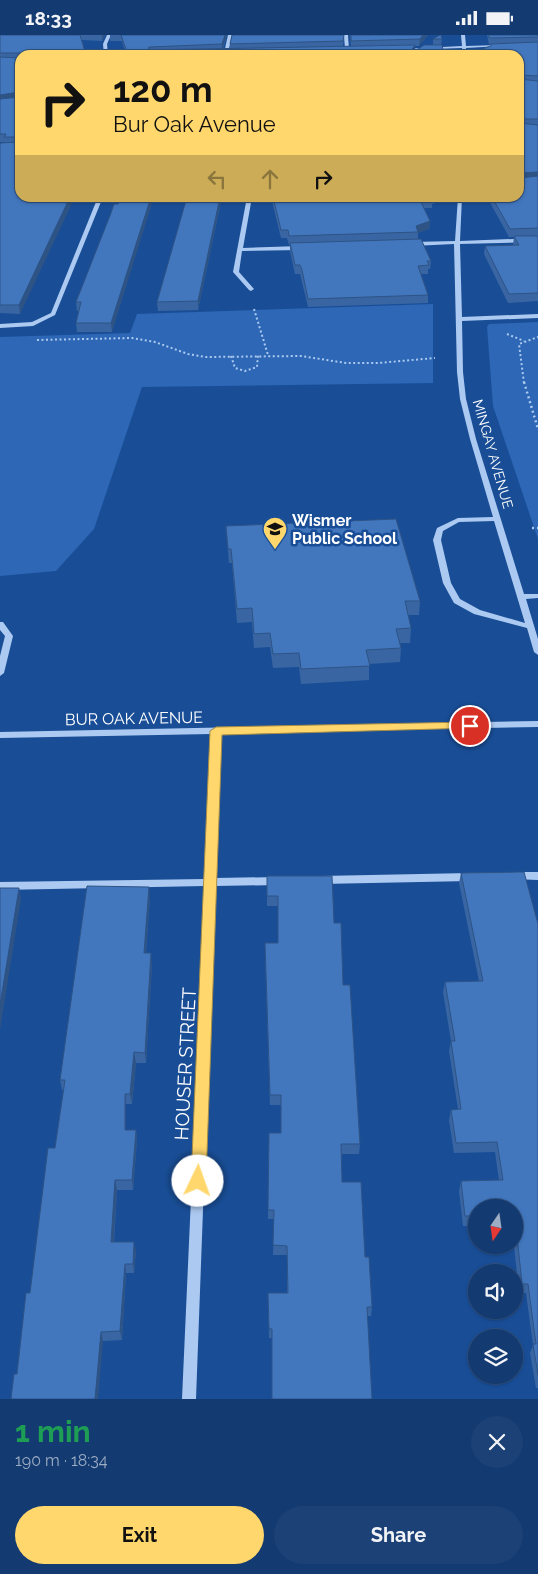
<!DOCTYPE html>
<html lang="en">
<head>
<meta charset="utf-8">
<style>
	:root { --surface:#133a71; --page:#1c4176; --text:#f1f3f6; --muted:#9dadc3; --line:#325484; --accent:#ffd76c }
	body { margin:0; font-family:Raleway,sans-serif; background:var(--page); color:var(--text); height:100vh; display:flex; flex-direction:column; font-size:19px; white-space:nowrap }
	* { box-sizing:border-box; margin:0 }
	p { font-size:16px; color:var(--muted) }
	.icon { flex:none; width:28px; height:28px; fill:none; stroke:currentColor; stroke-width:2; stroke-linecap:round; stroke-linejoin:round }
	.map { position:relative; height:1364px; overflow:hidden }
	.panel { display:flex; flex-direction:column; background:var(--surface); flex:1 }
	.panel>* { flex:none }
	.top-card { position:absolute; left:15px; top:15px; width:509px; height:152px; border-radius:15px; box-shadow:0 1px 4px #0004,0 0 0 1px var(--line); background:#ffd76c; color:#111; overflow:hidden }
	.needle { width:32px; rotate:193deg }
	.controls { position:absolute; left:468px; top:1164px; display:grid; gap:10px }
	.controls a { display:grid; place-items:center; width:55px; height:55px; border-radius:50%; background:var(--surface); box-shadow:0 1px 4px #0004,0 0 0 1px var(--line); font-size:25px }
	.pin { position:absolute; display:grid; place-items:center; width:42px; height:42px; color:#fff; margin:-21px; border:2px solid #fff; border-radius:50%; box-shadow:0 1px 5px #0007 }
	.me { position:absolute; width:55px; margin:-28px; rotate:3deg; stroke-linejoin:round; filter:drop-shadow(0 0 4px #0008) }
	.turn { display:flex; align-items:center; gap:18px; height:105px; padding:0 15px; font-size:22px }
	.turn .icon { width:65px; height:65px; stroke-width:2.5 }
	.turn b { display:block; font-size:35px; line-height:42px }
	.lanes { display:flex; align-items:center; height:48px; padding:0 15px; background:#0003; justify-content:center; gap:25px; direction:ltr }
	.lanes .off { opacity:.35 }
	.round { display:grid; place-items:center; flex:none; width:52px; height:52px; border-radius:26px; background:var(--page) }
	.overview { display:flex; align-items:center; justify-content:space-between; height:85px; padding:0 15px }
	h1 { font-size:30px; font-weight:700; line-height:38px; color:#1e9e55 }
	.action { display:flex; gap:10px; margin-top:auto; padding:10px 15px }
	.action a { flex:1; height:58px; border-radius:30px; background:var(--accent); color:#111; font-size:20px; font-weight:700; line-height:58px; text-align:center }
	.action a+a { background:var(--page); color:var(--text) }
	.status { display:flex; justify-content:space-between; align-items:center; height:35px; padding:0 25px; background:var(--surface); direction:ltr }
	.status svg { height:14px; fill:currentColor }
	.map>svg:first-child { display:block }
	.green { fill:#2d67b5 }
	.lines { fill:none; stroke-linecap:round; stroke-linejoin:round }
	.path-far1 { stroke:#accaf1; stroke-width:2; stroke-dasharray:2 2.5; stroke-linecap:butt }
	.path { stroke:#accaf1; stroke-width:2.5; stroke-dasharray:2 3; stroke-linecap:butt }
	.minor { fill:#accaf1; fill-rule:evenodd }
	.wall { fill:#3966a3 }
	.shaded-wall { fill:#2e5385 }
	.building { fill:#4277be; stroke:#2e5385 }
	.route { fill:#ffd76c; stroke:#a68c46 }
	.labels { text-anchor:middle; stroke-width:5; stroke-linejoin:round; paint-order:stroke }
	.far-street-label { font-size:14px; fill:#fff; stroke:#194e97 }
	.poi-label { font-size:16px; font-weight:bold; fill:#fff; stroke:#194e97; text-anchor:start }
	.street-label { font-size:16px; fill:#fff; stroke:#194e97 }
	.near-street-label { font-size:19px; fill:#fff; stroke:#194e97 }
</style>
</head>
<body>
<div class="status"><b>18:33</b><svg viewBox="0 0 49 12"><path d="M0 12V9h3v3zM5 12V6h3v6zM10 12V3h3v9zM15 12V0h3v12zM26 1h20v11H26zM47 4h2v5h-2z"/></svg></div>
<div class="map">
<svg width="538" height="1364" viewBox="0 0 538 1364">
	<rect width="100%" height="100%" fill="#194e97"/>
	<g class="green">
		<path d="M433,269V348L142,352L94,494L56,536L0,541V302L130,298L137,279Z"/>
		<path d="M538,287V504L493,371L487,292L489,289Z"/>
	</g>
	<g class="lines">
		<g class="path-far1">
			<path d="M254,274L268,320"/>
			<path d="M507,299L524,306"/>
			<path d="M37,305L132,303L155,307L188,319L206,322L301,321L346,328H378L435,323"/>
			<path d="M231,321L235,333L245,336L257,332L258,320"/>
			<path d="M524,348L519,309L538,302"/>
		</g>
		<g class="path">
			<path d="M524,347L538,394"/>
			<path d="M532,493H538"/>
		</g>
		<g class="minor">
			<path d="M107,0H111L107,9L108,20H104L103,9Z"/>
			<path d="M228,0H232L228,18L226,19L224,18Z"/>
			<path d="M344,0H348L349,15L347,16L345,15Z"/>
			<path d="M461,0H465L466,11L499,10L501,11L466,13L467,20H463L462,13L405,15L403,14L462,11Z"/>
			<path d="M98,162H103L55,280L33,291L0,293V289L32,287L51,278Z"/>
			<path d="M247,162H252L243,213L300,211L303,213L300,215L242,216L239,237L254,254L251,256L249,255L233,237Z"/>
			<path d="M458,162H462L460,206L538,203V207L460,209L462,282L538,279V283L462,286L463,337L466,364L476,404L524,559H538V563L526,564L538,604V620L534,617L527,593L474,579L454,568L443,548L433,505L437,493L458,483L493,482L470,404L460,364L457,337L454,209L413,211L410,209L413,207L455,206ZM494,486L525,588L480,575L460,564L451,548L441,505L443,496L459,487Z"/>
			<path d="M0,587H3L13,601L4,638L0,641V621L5,601L0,595Z"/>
			<path d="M538,686V692L220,698L215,843L278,842L282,843L283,846L282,849L278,850L215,851L196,1364H182L205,851L0,855V847L205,844L211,699L0,703V697Z"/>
			<path d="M516,837H538V845L512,844L511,841L512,838Z"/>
			<path d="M470,838L474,839L475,842L474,845L470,846L321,849L317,848L316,845L317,842L321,841Z"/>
		</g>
	</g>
	<g class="wall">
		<path d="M0,0H105L102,6L82,5L20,20V279L0,278V109L5,108V107H0Z"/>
		<path d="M110,0H227L223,14H230V9L344,0L343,12L351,11L350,0H428L419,11H415V16L433,10V4H442L441,10L444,20H126L122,6H110Z"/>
		<path d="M487,0H538V266L508,268L484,219L485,211L513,210L514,202H509L487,162H519L491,9H489Z"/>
		<path d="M175,162H222L198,275L158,276L157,267L186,166Z"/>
		<path d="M271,162H435L434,169H432V173H424L430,186L429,194L418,198V204L431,226L430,234H428V239H421L428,260V268L308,272L301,243L300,239H295L290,216V210H289L287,203H281Z"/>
		<path d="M118,169L112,297H77L76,288L79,276H77L76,267Z"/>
		<path d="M226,491L420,566L419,580H408L411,593L410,608H400L401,613L400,627L369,629V645L301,649L299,632L273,633L270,612L254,613L252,587L237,588L232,528H229Z"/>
		<path d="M461,838L538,889V1353H536L530,1318L533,1310L526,1258H519L514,1211H510V1210H514V1172H476V1191H463L459,1156L461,1146L499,1145L495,1117L454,1118L449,1085L451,1075L458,1074L449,1016L451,1006L443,957L445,947L479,946L459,848Z"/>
		<path d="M267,841L334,888L343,950L360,1109L359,1119H342V1147L365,1222L372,1272L371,1281H368L272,1303H269L268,1258H287V1220H273L274,1184H268L269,1098H281V1070H270L265,918L278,908V871H267Z"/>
		<path d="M150,862L146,918L152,929L146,1028H136L132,1069H126V1095H136L137,1105L133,1155H117L114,1207L136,1216L134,1238H126L122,1305L103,1306L17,1339L55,1113L64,1055H62L60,1045Z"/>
	</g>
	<g class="shaded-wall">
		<path d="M102,0H105L102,6Z"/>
		<path d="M225,0H227L222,15V9Z"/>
		<path d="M423,0H428L419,11L420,4Z"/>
		<path d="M415,10V17L412,20H408Z"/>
		<path d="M19,57L20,64L0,67V60Z"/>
		<path d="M538,137V144L519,146V138Z"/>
		<path d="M70,162H75L20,279L19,270Z"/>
		<path d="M151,162H154L112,297L111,288Z"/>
		<path d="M220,162H222L198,275V266Z"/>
		<path d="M430,186L429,194L418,198L416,191Z"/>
		<path d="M149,852L150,862L145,929L144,918Z"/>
		<path d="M19,853L21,864L0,995V970Z"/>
		<path d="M151,918L152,929L146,1028L145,1018Z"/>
		<path d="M134,1017L136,1028L132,1069L130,1059Z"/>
		<path d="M125,1059L126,1069V1105L125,1095Z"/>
		<path d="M136,1095L137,1105L133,1155L132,1145Z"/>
		<path d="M115,1145L117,1155L113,1216L111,1207Z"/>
		<path d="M134,1207L136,1216L134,1238L133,1229Z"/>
		<path d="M125,1229L126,1238L122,1305L120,1296Z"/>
		<path d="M101,1297L103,1306L98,1364H95Z"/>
	</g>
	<g class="building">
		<path d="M0,0H80L86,20H20L21,18H0Z"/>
		<path d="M121,0H225L222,9L150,12L148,13L150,15L415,10L408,20H128Z"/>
		<path d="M232,0H344L343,6L230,9Z"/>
		<path d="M351,0H423L420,4L351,6Z"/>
		<path d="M440,0H441L442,4H433Z"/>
		<path d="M489,0H538V2L489,3Z"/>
		<path d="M538,7V41L520,40L519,42V20H464L491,11V9Z"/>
		<path d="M424,10H442L444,20H409Z"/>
		<path d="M20,20V60L19,57L0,60V22L19,23Z"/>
		<path d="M519,44L538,46V84H520L519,86Z"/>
		<path d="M20,62V102H4L6,99H0V64Z"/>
		<path d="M519,88L538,90V137L519,138Z"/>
		<path d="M20,107V162H70L19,270H0V109L1,108Z"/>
		<path d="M519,139L520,143L538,141V193L510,194L492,162H519Z"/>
		<path d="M120,162H151L111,288H76L81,267H76L111,178L114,169H118Z"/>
		<path d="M187,162H220L198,266L157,267Z"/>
		<path d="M273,162H431L432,165H420L430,186L416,191L418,197L289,201L288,195H281Z"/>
		<path d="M514,201H538V258L509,259L485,211L519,210Z"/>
		<path d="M421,204L431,226H427L429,230L418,231L428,260L308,264L302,235L300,230H295L290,208Z"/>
		<path d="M396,484L420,566H405L411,593L396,594L401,613L366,615L370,631L301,634L299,618L273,619L270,598L254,599L252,573L237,574L231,514H228L226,491Z"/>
		<path d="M524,837L538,889V1340L533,1309H536L528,1249H522L517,1201L514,1202V1172H476V1181H465L461,1146L503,1145L497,1107L456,1108L451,1075L461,1074L451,1006H455L445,947L483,946L461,838Z"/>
		<path d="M267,841H332L334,888H341L343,950H350L360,1109H341L342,1147H361L365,1222H369L372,1272H367L372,1364H272V1294H269L268,1258H288L287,1211L273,1210L274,1175H268L269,1098H281V1060H270L265,908H278V861H267Z"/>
		<path d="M87,851L149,852L144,918H151L145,1018L134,1017L130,1059H125V1095H136L132,1145H115L111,1207H134L133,1229H125L120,1296L101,1297L95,1364H11L14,1339H17L26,1258H30L48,1113H55L65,1045H60Z"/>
		<path d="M0,853H19L0,970Z"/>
	</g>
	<path class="route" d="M470,687L474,688V693L222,700L206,1146L204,1151L198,1153L193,1151L191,1146L210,696L216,692Z"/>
	<defs>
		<symbol id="school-pin" viewBox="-11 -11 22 30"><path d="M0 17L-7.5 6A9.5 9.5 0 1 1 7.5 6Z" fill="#ffd76c" stroke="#194e97"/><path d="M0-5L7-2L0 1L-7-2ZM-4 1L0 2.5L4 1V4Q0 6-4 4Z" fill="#111"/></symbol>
	</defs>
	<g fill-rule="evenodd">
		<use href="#school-pin" x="261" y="480" width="28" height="38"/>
	</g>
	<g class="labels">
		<g class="far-street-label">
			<text transform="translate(493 419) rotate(74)" y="5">MINGAY AVENUE</text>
		</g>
		<g class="poi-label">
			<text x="292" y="491">Wismer<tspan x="292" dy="18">Public School</tspan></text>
		</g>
		<g class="street-label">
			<text transform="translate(134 683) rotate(-1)" y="6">BUR OAK AVENUE</text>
		</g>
		<g class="near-street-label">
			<text transform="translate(185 1029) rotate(-87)" y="7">HOUSER STREET</text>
		</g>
	</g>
</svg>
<div class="controls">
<a><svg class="needle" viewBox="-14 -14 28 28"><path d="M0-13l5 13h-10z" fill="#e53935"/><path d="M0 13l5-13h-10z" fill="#9dadc3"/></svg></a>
<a><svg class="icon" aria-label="sound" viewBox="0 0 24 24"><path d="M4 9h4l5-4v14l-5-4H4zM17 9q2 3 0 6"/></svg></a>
<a><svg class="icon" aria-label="layers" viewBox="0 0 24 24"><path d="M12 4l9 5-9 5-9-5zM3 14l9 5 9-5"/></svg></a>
</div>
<div class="pin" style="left:470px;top:691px;background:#d93025"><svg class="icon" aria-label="arrive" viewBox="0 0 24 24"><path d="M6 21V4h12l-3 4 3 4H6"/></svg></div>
<svg class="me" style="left:198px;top:1146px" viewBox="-20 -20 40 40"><circle r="19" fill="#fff"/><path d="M0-13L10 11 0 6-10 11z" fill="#ffd76c"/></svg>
<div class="top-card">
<div class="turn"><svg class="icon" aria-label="right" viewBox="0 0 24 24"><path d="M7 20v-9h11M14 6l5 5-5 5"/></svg><div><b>120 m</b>Bur Oak Avenue</div></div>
<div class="lanes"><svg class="icon off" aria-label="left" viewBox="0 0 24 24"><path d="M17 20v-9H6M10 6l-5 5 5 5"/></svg><svg class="icon off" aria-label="ahead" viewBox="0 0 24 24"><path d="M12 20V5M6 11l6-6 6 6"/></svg><svg class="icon" aria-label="right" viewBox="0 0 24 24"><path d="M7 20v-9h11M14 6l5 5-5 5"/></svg></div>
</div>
</div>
<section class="panel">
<div class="overview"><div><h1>1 min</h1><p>190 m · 18:34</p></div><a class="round"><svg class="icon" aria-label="close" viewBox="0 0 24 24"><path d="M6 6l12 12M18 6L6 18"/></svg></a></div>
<div class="action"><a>Exit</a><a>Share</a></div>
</section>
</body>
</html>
